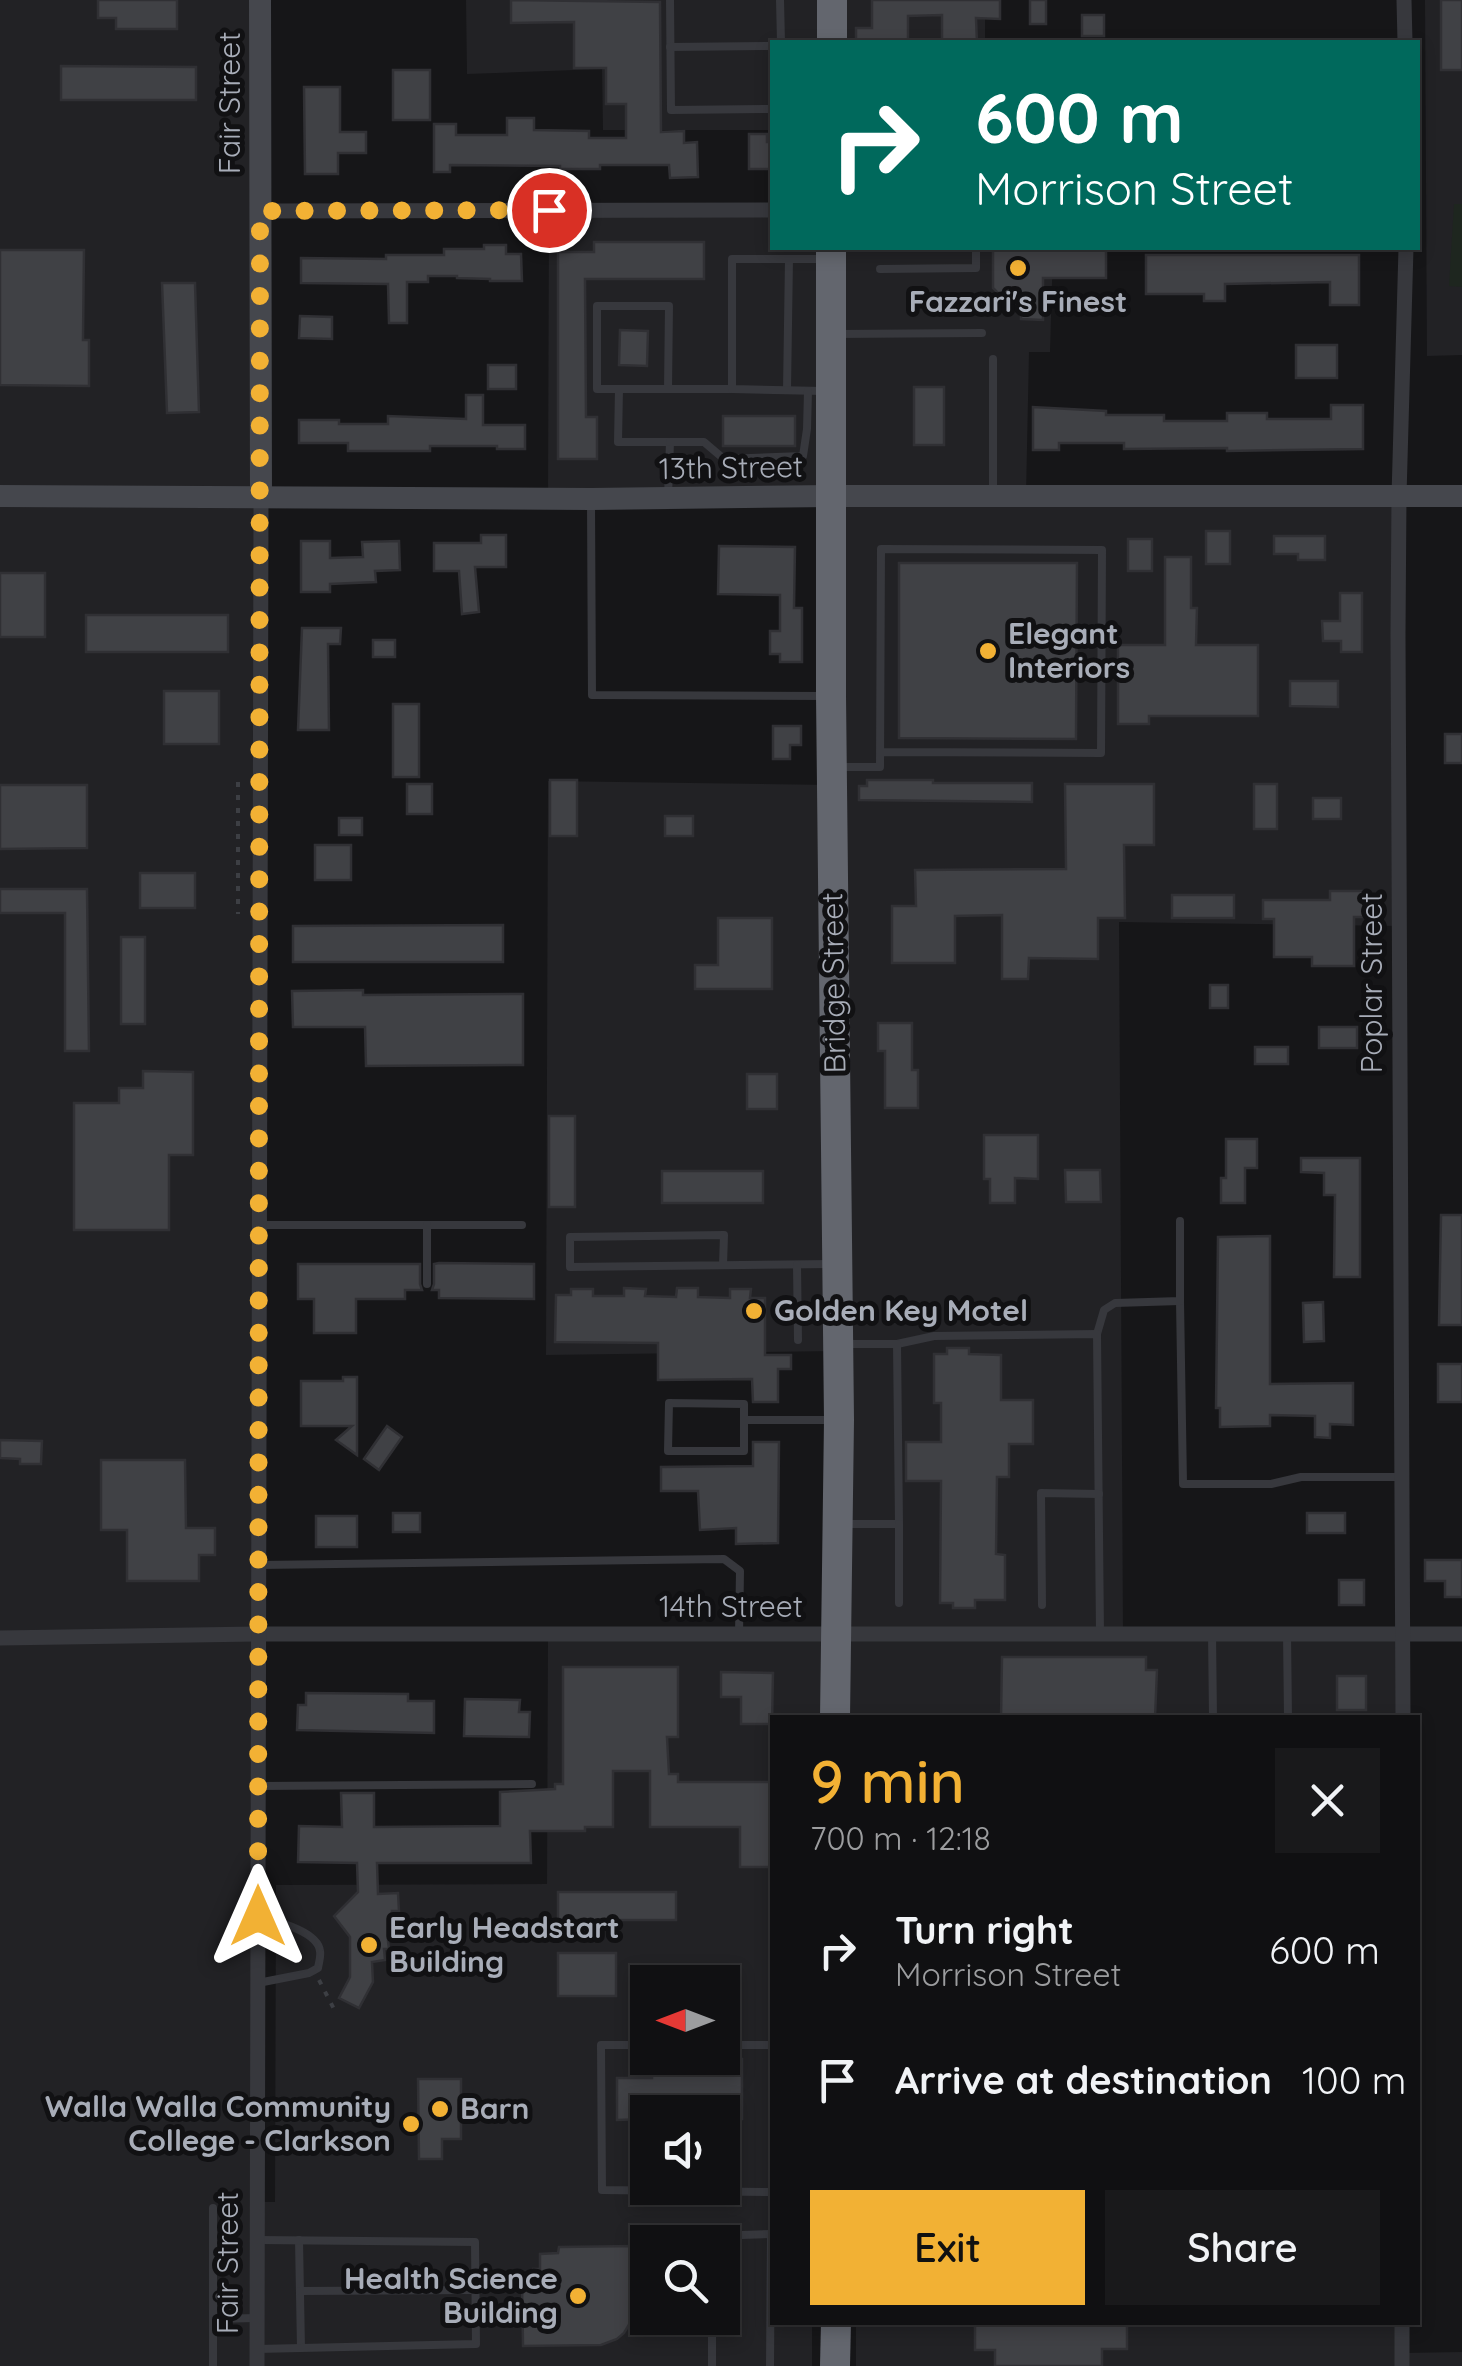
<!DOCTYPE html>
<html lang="en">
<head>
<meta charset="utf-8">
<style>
	:root { --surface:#101012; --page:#19191b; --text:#f1f3f6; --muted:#9c9d9f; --line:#303032; --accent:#f2b134 }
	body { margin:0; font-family:Quicksand,sans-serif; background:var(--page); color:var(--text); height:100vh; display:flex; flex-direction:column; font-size:38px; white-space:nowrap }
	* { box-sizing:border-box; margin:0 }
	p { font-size:32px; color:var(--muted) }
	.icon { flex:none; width:55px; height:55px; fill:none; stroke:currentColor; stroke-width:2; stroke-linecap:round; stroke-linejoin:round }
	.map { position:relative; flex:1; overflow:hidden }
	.side { position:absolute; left:770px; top:1715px; width:650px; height:610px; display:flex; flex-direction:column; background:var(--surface); border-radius:0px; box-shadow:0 5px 15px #0003,0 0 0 2px var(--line) }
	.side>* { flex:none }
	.hud { position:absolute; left:770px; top:40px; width:650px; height:210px; border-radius:0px; box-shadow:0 5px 15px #0003,0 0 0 2px var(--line); background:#00695c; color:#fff; overflow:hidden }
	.needle { width:65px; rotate:270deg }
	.fabs { position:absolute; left:630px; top:1965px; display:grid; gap:20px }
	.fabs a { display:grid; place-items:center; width:110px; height:110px; border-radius:0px; background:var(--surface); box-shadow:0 5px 15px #0003,0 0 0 2px var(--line); font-size:50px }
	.pin { position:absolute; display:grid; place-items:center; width:85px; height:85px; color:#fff; margin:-42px; border:5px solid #fff; border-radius:50%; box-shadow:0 2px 10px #0007 }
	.me { position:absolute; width:110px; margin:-55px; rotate:0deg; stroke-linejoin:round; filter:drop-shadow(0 0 8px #0008) }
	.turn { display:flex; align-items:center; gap:35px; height:210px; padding:0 40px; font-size:45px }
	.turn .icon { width:130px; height:130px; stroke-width:2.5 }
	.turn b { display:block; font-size:70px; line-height:85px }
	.round { display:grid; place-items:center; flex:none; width:105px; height:105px; border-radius:0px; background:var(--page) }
	.headline { display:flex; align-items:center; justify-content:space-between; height:170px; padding:0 40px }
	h1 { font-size:60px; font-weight:600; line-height:75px; color:var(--accent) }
	.button { display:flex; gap:20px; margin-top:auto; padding:20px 40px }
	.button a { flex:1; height:115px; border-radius:0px; background:var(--accent); color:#111; font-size:40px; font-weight:600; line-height:115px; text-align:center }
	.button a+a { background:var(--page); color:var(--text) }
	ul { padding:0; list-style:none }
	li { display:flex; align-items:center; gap:30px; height:130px; padding:0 40px }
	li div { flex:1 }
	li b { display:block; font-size:38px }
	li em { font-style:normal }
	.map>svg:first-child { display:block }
	.built { fill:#222225; fill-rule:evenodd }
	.green { fill:#1e261f }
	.building { fill:#404145; stroke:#303034; stroke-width:2.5 }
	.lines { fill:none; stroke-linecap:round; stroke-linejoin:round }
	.path { stroke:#3d3f44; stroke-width:4; stroke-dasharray:5 8; stroke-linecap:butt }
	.lane { stroke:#37383d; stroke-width:8 }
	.street { stroke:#37383d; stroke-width:15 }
	.secondary { stroke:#45474d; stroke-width:22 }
	.highway { stroke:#63666e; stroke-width:30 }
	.route { stroke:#f2b134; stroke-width:18; stroke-dasharray:0 32.4 }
	.poi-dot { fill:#f2b134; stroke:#111113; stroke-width:4 }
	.labels { text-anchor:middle; stroke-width:10; stroke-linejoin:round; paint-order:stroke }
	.street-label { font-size:30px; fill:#a8adb8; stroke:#111113 }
	.poi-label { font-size:30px; font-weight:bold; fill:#a8adb8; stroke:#111113; text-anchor:start }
</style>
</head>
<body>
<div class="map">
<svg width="1462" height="2366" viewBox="0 0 1462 2366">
	<rect width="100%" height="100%" fill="#161618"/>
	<g class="built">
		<path d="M0,0H260L252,2202H275L276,1885L547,1884L548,1634L834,1635L838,1351L546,1355L548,781L831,785V497L548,499L549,210H772V248H1053L1050,352H1029L1026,496H1399L1400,926L1119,922L1123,1633L1403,1634V1717L772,1718V2322L812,2323V2366H0ZM648,1982H722V2058H648ZM648,2112H722V2188H648ZM648,2242H722V2318H648Z"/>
		<path d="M466,0H985V42H772V130H603L602,69L467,74Z"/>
		<path d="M1425,0H1462V355L1427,356Z"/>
		<path d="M856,2322L1402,2323V2353L1462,2352V2366H856Z"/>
	</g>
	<path class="green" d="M1454,204H1462V287L1449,286Z"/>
	<g class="building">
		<path d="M98,0H177V29H116V18H98Z"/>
		<path d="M511,0L660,2L661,132L684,131V143L697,142L698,177L670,178L669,165H600V169H560V166L450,165V172H434V124H456V135H507V118H534V130L589,131V138H626V104H606V68H574V22L511,23Z"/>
		<path d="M872,0H1000V19L976,18L977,42H942V15L908,16V42H856V28H872Z"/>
		<rect x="1030" y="0" width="16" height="24"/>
		<rect x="1441" y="0" width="21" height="70"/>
		<rect x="1082" y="15" width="22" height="21"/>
		<path d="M61,66L196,67V100H61Z"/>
		<rect x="393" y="70" width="37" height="50"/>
		<path d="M304,87H340V132H366V153H338V174H305Z"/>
		<path d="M749,134H767V142H772V169H749Z"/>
		<path d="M594,242H704V279H585L586,417H597V459H558V252H594Z"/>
		<path d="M484,245H506V254H521L522,281H490V279L457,278V276H428V282H407V323H389L388,284L301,283V258L386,259V255H444V249H484Z"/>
		<path d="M993,248L1106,249V278H1043V320L1021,319V310H1013L1012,295L1001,296L993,288Z"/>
		<path d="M0,250H84L83,340H89V386L0,385Z"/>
		<path d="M1146,255H1359V305H1330V282L1225,284V301H1204V294H1146Z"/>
		<path d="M162,283H195L199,412L167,413Z"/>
		<path d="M300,316L332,317V339L299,338Z"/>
		<path d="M620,330L648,331L647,366L619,365Z"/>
		<rect x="1296" y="345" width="41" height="33"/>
		<rect x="488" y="365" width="28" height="24"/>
		<rect x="914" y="387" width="30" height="58"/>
		<path d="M466,395H483V425H525V449H497V446H430V451H348V443H299V420H339V424H388V416L466,419Z"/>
		<path d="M1331,405H1363V449L1227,451V448L1124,449V443H1059V450H1033V407L1106,411V415H1164V421H1227V413H1267V419H1331Z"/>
		<rect x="723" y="416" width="72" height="30"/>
		<rect x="1206" y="531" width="24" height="33"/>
		<path d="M481,535H506V567H475L479,612L462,614L459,571H434V543H481Z"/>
		<path d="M1274,536H1325V560H1298V554H1274Z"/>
		<rect x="1128" y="539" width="24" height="32"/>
		<path d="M301,541H330V558L363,557L362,542L399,541L400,570L375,571L376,582L330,584V592H301Z"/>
		<path d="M719,546L795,547L794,608H802V662H780V654H770V631H780V595L718,594Z"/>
		<path d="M1165,557H1191V608H1197L1196,645H1258V716H1149V724H1118V645H1165Z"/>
		<path d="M899,563H1077L1076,739L899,738Z"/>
		<rect x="0" y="573" width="45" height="64"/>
		<path d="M1340,593H1362V652H1341V641H1323L1322,621H1340Z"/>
		<rect x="86" y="615" width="142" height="37"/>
		<path d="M302,628H341L340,644H328L329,730H298Z"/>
		<rect x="373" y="640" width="22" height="17"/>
		<path d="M1290,681H1338V707L1290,706Z"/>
		<rect x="164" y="691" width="55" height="53"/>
		<rect x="393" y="704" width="26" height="73"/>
		<path d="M773,726H801V745H790V759H773Z"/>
		<rect x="1445" y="734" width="17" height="29"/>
		<rect x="550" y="780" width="27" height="56"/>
		<path d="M867,780H933V783H1032V802L859,800V786H867Z"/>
		<rect x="407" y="784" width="25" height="30"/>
		<path d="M1065,784H1154V845H1124L1125,918H1098V959L1029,958L1028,979H1002V915L955,916V963H892V906H916L915,870L1066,869Z"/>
		<rect x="1254" y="784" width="23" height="45"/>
		<path d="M0,785H87V848L0,849Z"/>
		<rect x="1313" y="798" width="28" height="21"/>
		<rect x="665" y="816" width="28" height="20"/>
		<rect x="339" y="818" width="23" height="17"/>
		<rect x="315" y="845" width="36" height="35"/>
		<rect x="140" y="873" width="55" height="35"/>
		<path d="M0,889H87L89,1051H65V913H0Z"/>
		<path d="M1330,891H1365V917H1354V966H1312V957H1274V919H1263V900H1330Z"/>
		<rect x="1172" y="895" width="62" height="23"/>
		<path d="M718,918H772V989H695V965H718Z"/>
		<path d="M503,925V962H293V926Z"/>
		<rect x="121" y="937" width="24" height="87"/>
		<rect x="1210" y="985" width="18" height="23"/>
		<path d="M363,990V995L523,994V1065L366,1066L365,1027H293L292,991Z"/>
		<path d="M878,1023H912V1070H918V1108H885V1051H878Z"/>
		<rect x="1319" y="1027" width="38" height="21"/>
		<rect x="1255" y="1047" width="33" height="17"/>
		<path d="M143,1071L193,1072V1155H169V1230H74V1103H119V1088H143Z"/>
		<rect x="747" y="1074" width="30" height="35"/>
		<rect x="549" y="1116" width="26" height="91"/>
		<path d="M984,1135H1038V1179L1015,1178V1203H990V1179H984Z"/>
		<path d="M1226,1139H1257V1168H1245V1203H1221V1178H1226Z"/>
		<path d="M1301,1158H1360V1277H1334L1335,1195H1324V1173L1301,1172Z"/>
		<path d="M1065,1170H1100L1101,1202H1066Z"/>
		<rect x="662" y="1171" width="101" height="32"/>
		<path d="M1441,1215H1462V1325H1439Z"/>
		<path d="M1270,1236V1384L1353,1383V1425L1330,1424V1438L1315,1437V1416L1270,1415V1426L1220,1427V1408H1216L1218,1237Z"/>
		<path d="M439,1263L534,1264V1299L439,1298V1290H432L434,1284V1264Z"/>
		<path d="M298,1264H420V1284L422,1290H405V1299H356V1333H314V1299H298Z"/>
		<path d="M624,1288L646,1289L645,1296L676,1297L677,1288H698V1297L730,1298V1289H751L750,1298H765V1355H791V1369H778V1402H753L752,1379L658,1380V1343L555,1342L556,1295H571V1289H593V1296H624Z"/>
		<path d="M1323,1302L1324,1341L1304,1342L1303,1303Z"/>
		<path d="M947,1348H969V1354L1001,1355V1400H1033V1444H1009V1477H997L996,1554L1005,1555V1600H975V1608H953V1603H940L941,1481H906V1442H941V1403H934V1354H947Z"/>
		<rect x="1438" y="1364" width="24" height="38"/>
		<path d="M343,1377H357V1455L336,1440L352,1426H301V1381H343Z"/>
		<path d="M387,1426L402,1437L379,1470L364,1459Z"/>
		<path d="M0,1440L42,1441L41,1464H20V1459L0,1458Z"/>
		<path d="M753,1442H779L778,1543L736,1544V1528L700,1530L698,1491H661V1467L753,1466Z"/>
		<path d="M101,1460H185L186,1528H215V1555H199V1581H127V1530H101Z"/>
		<rect x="393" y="1513" width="27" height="19"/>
		<rect x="1307" y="1513" width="38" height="20"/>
		<rect x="316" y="1516" width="41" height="31"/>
		<path d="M1425,1560H1462V1597H1445V1581H1425Z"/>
		<rect x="1339" y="1580" width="25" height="25"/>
		<path d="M1002,1657H1146V1670H1157L1155,1718H1001Z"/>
		<path d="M563,1667H678V1737H667L669,1774H678V1782H772V1867H740V1827H650V1771H613V1827H585V1831H530L531,1863H377L378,1894L398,1893L399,1911H392L393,1940L388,1941L389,1949H384L385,1960L372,1962L373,1982L359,2008L339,1998L350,1977V1937L334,1916L358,1892L357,1863L298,1862L299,1826L342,1827L341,1793H374V1827L500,1826V1792L555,1789V1784H563Z"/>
		<path d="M721,1672L773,1673L772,1724H741V1697H721Z"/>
		<rect x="1337" y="1676" width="29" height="34"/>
		<path d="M306,1693L408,1694V1701H434V1733L297,1730L298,1705H306Z"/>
		<path d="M465,1699L520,1700L519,1712H530L529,1737L464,1736Z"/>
		<rect x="558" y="1892" width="118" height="28"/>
		<rect x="558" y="1953" width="58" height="43"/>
		<path d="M652,2059H742V2119H722V2112H648V2119L617,2120V2078H652Z"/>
		<path d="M418,2079H461V2139H442V2159H419Z"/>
		<path d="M634,2246L635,2309L633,2318L624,2333L617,2339L601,2345L523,2346L522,2283H533V2269H540V2254L558,2253L559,2247Z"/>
		<path d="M975,2322H1127V2349H1102V2366H995V2350H975Z"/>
	</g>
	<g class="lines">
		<g class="path">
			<path d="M238,782V914"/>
			<path d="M319,1980L335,2011"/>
		</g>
		<g class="lane">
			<path d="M670,0L671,110L772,109"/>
			<path d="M780,0L781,42"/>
			<path d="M670,47L772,46"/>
			<path d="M880,269L976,268V248"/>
			<path d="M836,334L982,333"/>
			<path d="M619,389L618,442H670L668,497"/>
			<path d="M668,389L669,306H597V389H732"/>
			<path d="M787,390L789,259"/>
			<path d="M823,391L732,389V259H826"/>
			<path d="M670,442H704L724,459L803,456L807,429L808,391"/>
			<path d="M993,491V359"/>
			<path d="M591,504L592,695L826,696"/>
			<path d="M836,767H880L881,549L1102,550L1101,753L880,752"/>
			<path d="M258,1225H522"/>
			<path d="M723,1265L724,1235L570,1237V1267L832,1264"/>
			<path d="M797,1265L798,1340"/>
			<path d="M427,1284V1225"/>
			<path d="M1180,1301L1183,1484H1271L1301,1477H1400"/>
			<path d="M1097,1334L1104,1310L1115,1303L1180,1301V1221"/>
			<path d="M897,1344L934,1336L1097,1334L1100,1633"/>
			<path d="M744,1420V1451H668L669,1403L744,1404V1420H834"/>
			<path d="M846,1524H899L897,1344H847"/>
			<path d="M899,1524V1603"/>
			<path d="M259,1565L724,1559L740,1571L739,1635"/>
			<path d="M1042,1605L1041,1493L1099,1494"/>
			<path d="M1212,1633L1213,1718"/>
			<path d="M1287,1633L1288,1718"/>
			<path d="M259,1786L532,1784"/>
			<path d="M258,1916C275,1921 318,1931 320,1951C321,1957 319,1962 318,1968L309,1973L258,1983"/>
			<path d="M648,2045H601L602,2190L772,2192"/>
			<path d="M722,2045H772"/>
			<path d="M299,2240L301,2348"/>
			<path d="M711,2242V2236L772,2234"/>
			<path d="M300,2291L475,2290"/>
			<path d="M712,2318V2366"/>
			<path d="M213,2319L257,2318"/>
			<path d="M257,2349L476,2344L475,2242L258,2240"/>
			<path d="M213,2366V2208"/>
			<path d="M770,2366L771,2234"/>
		</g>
		<g class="street">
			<path d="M1404,0L1405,42"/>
			<path d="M260,211L772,210"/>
			<path d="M0,1638L259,1634H1462"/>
			<path d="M1403,1718L1398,635L1399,496L1406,248"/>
			<path d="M1402,2322V2366"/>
			<path d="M257,2366L261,497"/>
		</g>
		<g class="secondary">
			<path d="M260,0L261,497"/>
			<path d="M0,496L591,499L831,496H1462"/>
		</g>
		<g class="highway">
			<path d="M832,42V0"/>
			<path d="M831,248V696L839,1420L835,1718"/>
			<path d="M835,2366L836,2322"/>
		</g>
	</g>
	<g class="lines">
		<path class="route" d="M258,1916L260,211L549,210"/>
	</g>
	<g class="poi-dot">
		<circle cx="1018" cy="268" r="10"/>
		<circle cx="988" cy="651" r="10"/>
		<circle cx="754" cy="1311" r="10"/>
		<circle cx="369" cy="1945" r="10"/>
		<circle cx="440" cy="2109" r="10"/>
		<circle cx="411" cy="2124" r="10"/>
		<circle cx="578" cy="2296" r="10"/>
	</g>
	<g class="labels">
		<g class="street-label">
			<text transform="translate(230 103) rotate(-90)" y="10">Fair Street</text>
			<text transform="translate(731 468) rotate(-1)" y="10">13th Street</text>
			<text transform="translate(834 983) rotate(-91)" y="10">Bridge Street</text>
			<text transform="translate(1372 983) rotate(-90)" y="10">Poplar Street</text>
			<text x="731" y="1617">14th Street</text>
			<text transform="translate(228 2263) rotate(-90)" y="10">Fair Street</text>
		</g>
		<g class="poi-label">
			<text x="1018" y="312" text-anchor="middle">Fazzari's Finest</text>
			<text x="1008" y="644">Elegant<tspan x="1008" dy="34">Interiors</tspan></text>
			<text x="774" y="1321">Golden Key Motel</text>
			<text x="389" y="1938">Early Headstart<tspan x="389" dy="34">Building</tspan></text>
			<text x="391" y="2117" text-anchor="end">Walla Walla Community<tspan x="391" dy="34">College - Clarkson</tspan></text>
			<text x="460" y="2119">Barn</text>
			<text x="558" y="2289" text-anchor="end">Health Science<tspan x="558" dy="34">Building</tspan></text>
		</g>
	</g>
</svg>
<div class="fabs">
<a><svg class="needle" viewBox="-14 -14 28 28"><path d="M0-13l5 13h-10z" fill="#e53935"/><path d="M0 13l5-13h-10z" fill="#9c9d9f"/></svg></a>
<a><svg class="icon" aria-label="sound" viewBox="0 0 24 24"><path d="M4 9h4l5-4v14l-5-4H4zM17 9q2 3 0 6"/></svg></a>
<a><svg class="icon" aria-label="search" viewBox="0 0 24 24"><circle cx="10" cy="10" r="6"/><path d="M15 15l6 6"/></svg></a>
</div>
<div class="pin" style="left:549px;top:210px;background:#d93025"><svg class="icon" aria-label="arrive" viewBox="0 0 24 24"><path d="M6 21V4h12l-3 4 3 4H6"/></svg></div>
<svg class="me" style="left:258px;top:1916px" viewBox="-20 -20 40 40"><path d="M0-17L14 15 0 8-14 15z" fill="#f2b134" stroke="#fff" stroke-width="4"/></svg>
<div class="hud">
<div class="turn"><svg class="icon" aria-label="right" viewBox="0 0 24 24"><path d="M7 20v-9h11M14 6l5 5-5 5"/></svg><div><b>600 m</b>Morrison Street</div></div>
</div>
<section class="side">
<div class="headline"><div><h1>9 min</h1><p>700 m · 12:18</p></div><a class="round"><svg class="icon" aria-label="close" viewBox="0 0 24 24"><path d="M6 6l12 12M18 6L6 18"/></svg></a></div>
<ul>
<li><svg class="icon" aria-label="right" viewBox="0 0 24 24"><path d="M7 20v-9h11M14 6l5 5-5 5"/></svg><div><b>Turn right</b><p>Morrison Street</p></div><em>600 m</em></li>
<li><svg class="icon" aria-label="arrive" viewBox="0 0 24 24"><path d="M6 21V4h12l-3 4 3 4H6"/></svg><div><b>Arrive at destination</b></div><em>100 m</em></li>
</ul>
<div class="button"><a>Exit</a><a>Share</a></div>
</section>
</div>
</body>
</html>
